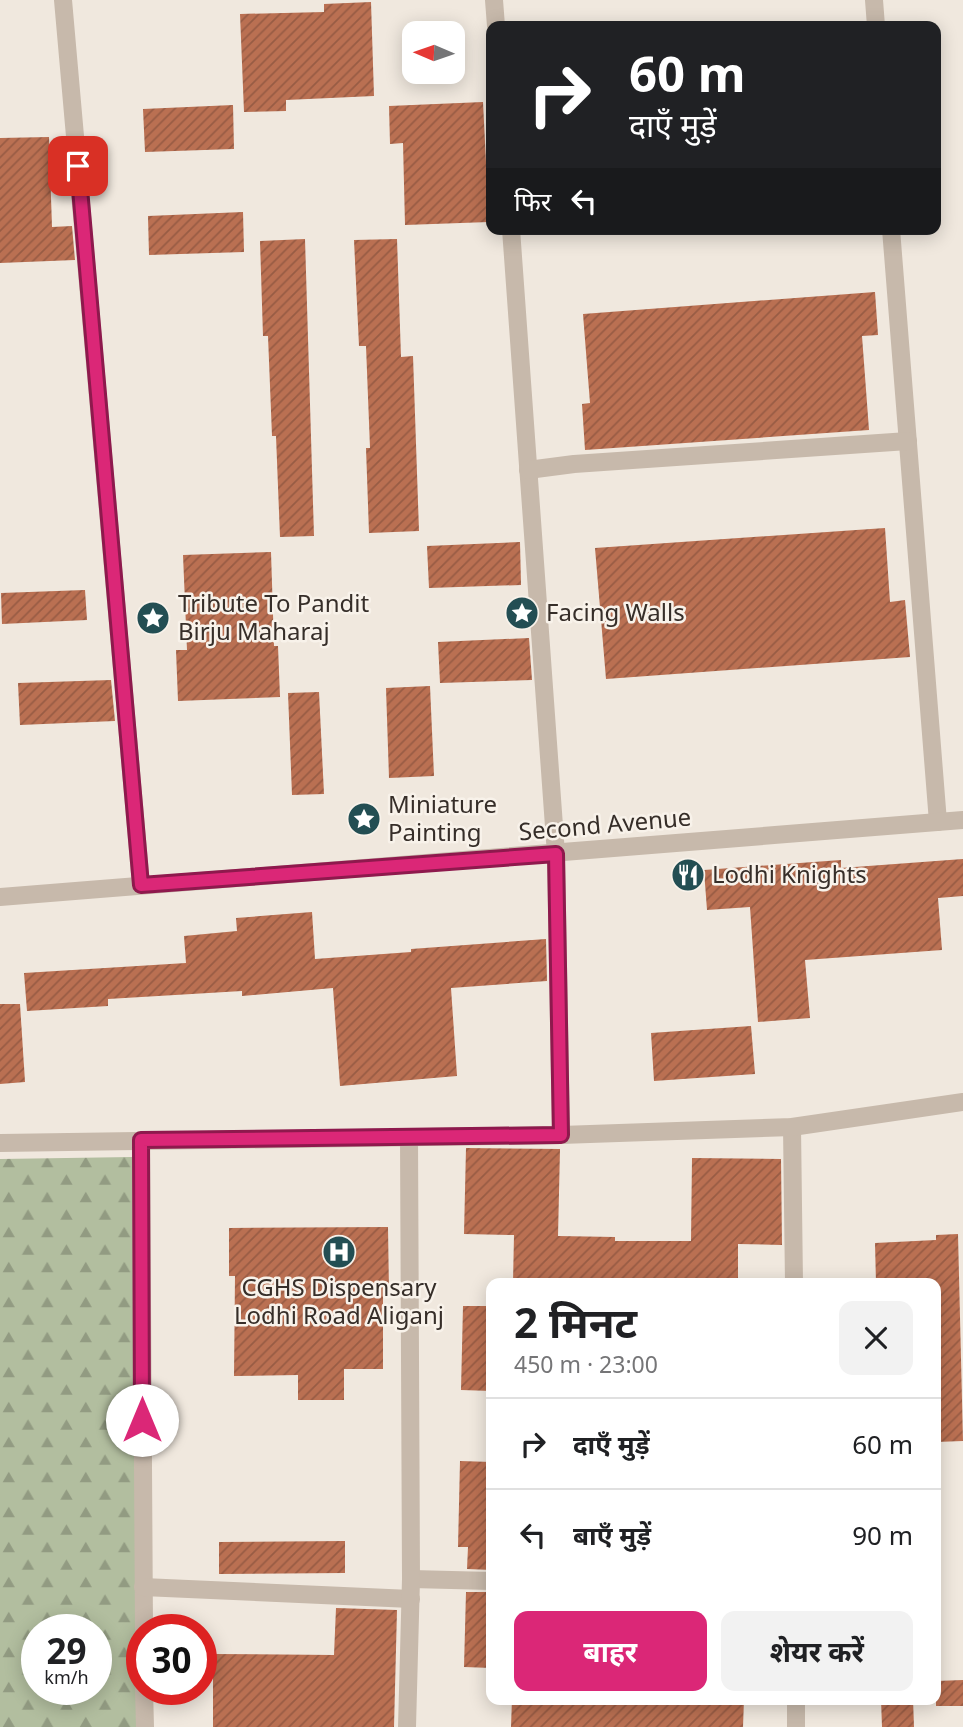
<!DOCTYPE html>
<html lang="hi">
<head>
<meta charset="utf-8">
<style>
	:root { --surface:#fff; --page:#f2f2f2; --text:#202124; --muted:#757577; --line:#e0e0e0; --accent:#db2777 }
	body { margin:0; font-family:"Noto Sans","Noto Sans Devanagari",sans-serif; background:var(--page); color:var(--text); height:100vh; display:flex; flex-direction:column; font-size:26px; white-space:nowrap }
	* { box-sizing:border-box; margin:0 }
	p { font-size:23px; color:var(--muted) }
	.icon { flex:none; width:38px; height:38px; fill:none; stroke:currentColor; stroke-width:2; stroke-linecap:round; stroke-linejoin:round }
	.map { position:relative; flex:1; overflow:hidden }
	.sheet { position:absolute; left:486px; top:1278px; width:455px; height:427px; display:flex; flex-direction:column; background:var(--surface); border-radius:14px; box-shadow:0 4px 18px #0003 }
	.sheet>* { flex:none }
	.top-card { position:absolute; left:486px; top:21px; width:455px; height:214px; border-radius:14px; box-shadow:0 4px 18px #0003; background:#202124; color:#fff; overflow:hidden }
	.needle { width:46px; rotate:272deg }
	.controls { position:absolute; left:402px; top:21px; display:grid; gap:14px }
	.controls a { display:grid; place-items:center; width:63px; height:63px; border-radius:14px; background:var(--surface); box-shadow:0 4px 18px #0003; font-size:35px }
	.speed { position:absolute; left:21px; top:1614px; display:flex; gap:14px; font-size:35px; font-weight:700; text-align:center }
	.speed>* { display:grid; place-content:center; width:91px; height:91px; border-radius:50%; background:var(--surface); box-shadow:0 4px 18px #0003; line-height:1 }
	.speed small { font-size:18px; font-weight:400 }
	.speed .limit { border:10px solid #d22; background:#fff; color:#111 }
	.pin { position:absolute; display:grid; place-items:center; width:60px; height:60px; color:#fff; margin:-30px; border-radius:14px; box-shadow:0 4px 10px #0006 }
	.me { position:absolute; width:77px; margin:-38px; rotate:0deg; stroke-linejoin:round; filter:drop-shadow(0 0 5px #0008) }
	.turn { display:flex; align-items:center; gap:24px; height:147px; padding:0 28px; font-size:32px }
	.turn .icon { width:91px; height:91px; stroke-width:2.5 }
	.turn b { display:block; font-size:49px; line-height:60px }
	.then { display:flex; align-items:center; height:66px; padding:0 28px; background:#0003; gap:14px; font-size:26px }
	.round { display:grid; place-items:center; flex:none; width:74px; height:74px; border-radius:14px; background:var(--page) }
	.overview { display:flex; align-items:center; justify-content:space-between; height:119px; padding:0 28px }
	h1 { font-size:42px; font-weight:700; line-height:52px }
	.button { display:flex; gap:14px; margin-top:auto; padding:14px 28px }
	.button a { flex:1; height:80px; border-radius:14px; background:var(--accent); color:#fff; font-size:28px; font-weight:700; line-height:80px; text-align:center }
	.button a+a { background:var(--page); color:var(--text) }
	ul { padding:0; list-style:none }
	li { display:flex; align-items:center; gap:21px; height:91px; padding:0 28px; border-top:2px solid var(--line) }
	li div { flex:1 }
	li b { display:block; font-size:26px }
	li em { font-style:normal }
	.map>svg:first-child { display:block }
	.forest { fill:url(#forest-firs); fill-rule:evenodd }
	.building { fill:url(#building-hatch) }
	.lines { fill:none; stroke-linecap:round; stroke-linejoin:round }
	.minor { stroke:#c7b9ab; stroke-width:18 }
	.route-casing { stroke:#8e194d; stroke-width:18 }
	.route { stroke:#db2777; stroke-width:12 }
	.labels { text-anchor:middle; stroke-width:5; stroke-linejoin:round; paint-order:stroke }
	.poi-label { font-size:24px; fill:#362e29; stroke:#f8f2ea; text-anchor:start }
	.street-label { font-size:24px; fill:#362e29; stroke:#f8f2ea }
</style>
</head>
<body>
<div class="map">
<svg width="963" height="1727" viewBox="0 0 963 1727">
	<defs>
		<pattern id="forest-firs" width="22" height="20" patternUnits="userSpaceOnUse" patternTransform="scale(1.75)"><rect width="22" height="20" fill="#b2be9f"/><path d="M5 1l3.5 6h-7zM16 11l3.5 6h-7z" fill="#929b82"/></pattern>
		<pattern id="building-hatch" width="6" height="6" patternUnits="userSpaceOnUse" patternTransform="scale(1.75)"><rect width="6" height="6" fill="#ba7052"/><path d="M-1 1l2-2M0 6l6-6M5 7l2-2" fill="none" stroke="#985c44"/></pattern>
	</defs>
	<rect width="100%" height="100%" fill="#f0e8de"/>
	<path class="forest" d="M132,1157L139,1727H0V1159ZM37,1629H96V1689H37Z"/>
	<g class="building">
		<path d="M371,2L374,96L286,100V111L244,112L240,14L324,12V4Z"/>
		<path d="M483,102L489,222L405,225L403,143L390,144L389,106Z"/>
		<path d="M233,105L234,149L145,152L143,109Z"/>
		<path d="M49,137L52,227L72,226L75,260L0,263V138Z"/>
		<path d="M243,212L244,252L149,255L148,216Z"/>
		<path d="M305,239L314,536L280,537L276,436H272L268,336H263L260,241Z"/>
		<path d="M397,239L401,357L413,356L419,531L369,533L366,448H370L366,346H359L354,240Z"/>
		<path d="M875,292L878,335L862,336L869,430L585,450L582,404L590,403L583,314Z"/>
		<path d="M885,528L890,602L905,600L910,657L606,679L595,548Z"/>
		<path d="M520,542L521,585L429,588L427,546Z"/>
		<path d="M271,552L274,646H278L280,697L178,701L176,650H187L183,555Z"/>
		<path d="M85,590L87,620L2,624L1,593Z"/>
		<path d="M529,638L532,680L440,683L438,642Z"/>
		<path d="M111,680L115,721L20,725L18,683Z"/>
		<path d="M430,686L434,776L389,778L386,688Z"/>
		<path d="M319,692L324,794L292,795L288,693Z"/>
		<path d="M963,859V896L938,898L942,950L805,960L810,1018L758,1022L750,907L707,910L704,870L841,860V868Z"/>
		<path d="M312,912L315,959L411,952V949L546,939L547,981L451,988L457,1076L340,1086L333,988L242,996V991L108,999V1006L27,1011L24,973L186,963L184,936L237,931L236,918Z"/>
		<path d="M0,1004H20L25,1082L0,1084Z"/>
		<path d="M751,1026L755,1074L654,1081L651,1033Z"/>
		<path d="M466,1148L560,1149L558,1236L615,1237V1241H691L692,1158L781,1159L782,1245L738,1244V1283H513L514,1235L464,1234Z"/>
		<path d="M388,1227L389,1292H383V1369H344V1400H298V1375L234,1376L235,1276H229V1228Z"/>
		<path d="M958,1234L963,1441L936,1442V1283H876L875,1243L936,1240V1235Z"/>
		<path d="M463,1306H492V1391L461,1390Z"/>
		<path d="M460,1461L492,1462V1570L467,1569L468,1547H458Z"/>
		<path d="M345,1541V1573L219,1574V1542Z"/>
		<path d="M466,1592H492V1668L464,1667Z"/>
		<path d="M336,1608L397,1610L394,1727H213V1654L334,1655Z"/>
		<path d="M963,1680V1706H936V1681Z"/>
		<path d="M512,1699H744L743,1727H511Z"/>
		<path d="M881,1699H913L914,1727H882Z"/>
	</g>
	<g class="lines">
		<g class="minor">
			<path d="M63,0L141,885"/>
			<path d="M494,0L496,26"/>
			<path d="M874,0L876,26"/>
			<path d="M511,229L556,854L561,1135"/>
			<path d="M891,229L938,822"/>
			<path d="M528,470L574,464L908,441"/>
			<path d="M0,897L963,820"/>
			<path d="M792,1127L794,1283"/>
			<path d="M141,1140L144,1629"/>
			<path d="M0,1143L561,1135L792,1127L963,1102"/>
			<path d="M411,1579L492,1581"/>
			<path d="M143,1587L411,1599"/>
			<path d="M144,1689L145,1727"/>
			<path d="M407,1727L411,1579L409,1137"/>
			<path d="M796,1727V1699"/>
		</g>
	</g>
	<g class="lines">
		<defs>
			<path id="route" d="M78,166L141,885L556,854L561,1135L141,1140L142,1420"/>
		</defs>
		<use href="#route" class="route-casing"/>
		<use href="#route" class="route"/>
	</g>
	<defs>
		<symbol id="sight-disc" viewBox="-11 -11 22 22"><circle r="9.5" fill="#234e53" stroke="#f8f2ea"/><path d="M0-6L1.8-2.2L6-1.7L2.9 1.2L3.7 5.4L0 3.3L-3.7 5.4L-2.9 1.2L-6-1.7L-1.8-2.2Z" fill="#fff"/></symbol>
		<symbol id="restaurant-disc" viewBox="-11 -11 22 22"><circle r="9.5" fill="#234e53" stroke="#f8f2ea"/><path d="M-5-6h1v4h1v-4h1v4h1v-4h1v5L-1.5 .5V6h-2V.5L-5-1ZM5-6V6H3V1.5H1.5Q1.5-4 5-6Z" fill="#fff"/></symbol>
		<symbol id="hospital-disc" viewBox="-11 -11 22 22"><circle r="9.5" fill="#234e53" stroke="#f8f2ea"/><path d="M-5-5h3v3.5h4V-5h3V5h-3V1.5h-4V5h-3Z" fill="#fff"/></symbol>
	</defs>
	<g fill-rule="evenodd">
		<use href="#sight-disc" x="503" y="594" width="38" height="38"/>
		<use href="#sight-disc" x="134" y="599" width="38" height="38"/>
		<use href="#sight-disc" x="345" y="800" width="38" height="38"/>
		<use href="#restaurant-disc" x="669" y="856" width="38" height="38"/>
		<use href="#hospital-disc" x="320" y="1233" width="38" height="38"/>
	</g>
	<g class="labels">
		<g class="poi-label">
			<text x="178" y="612">Tribute To Pandit<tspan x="178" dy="28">Birju Maharaj</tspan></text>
			<text x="546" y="621">Facing Walls</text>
			<text x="388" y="813">Miniature<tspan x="388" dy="28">Painting</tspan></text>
			<text x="712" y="883">Lodhi Knights</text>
			<text x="339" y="1296" text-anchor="middle">CGHS Dispensary<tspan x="339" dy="28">Lodhi Road Aliganj</tspan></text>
		</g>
		<g class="street-label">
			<text transform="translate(605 825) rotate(-5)" y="8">Second Avenue</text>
		</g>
	</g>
</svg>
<div class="controls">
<a><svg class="needle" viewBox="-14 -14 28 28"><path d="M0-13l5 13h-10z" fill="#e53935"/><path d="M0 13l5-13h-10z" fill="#757577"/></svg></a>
</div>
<div class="speed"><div>29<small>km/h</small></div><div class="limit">30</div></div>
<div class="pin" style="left:78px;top:166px;background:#d93025"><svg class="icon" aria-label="arrive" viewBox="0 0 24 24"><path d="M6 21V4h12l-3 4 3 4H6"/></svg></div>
<svg class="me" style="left:142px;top:1420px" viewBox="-20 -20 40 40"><circle r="19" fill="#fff"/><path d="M0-13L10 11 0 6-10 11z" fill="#db2777"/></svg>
<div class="top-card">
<div class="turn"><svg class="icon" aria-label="right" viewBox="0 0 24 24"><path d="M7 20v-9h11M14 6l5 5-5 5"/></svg><div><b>60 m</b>दाएँ मुड़ें</div></div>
<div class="then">फिर<svg class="icon" aria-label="left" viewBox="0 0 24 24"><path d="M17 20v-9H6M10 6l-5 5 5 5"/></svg></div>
</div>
<section class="sheet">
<div class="overview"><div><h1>2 मिनट</h1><p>450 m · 23:00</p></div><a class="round"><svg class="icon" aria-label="close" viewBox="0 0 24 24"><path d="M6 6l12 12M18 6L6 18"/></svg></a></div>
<ul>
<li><svg class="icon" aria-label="right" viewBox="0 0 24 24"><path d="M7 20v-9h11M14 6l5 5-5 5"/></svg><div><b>दाएँ मुड़ें</b></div><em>60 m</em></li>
<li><svg class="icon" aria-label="left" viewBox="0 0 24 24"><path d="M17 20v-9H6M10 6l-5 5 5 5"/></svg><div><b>बाएँ मुड़ें</b></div><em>90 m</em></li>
</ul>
<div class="button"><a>बाहर</a><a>शेयर करें</a></div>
</section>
</div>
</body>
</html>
